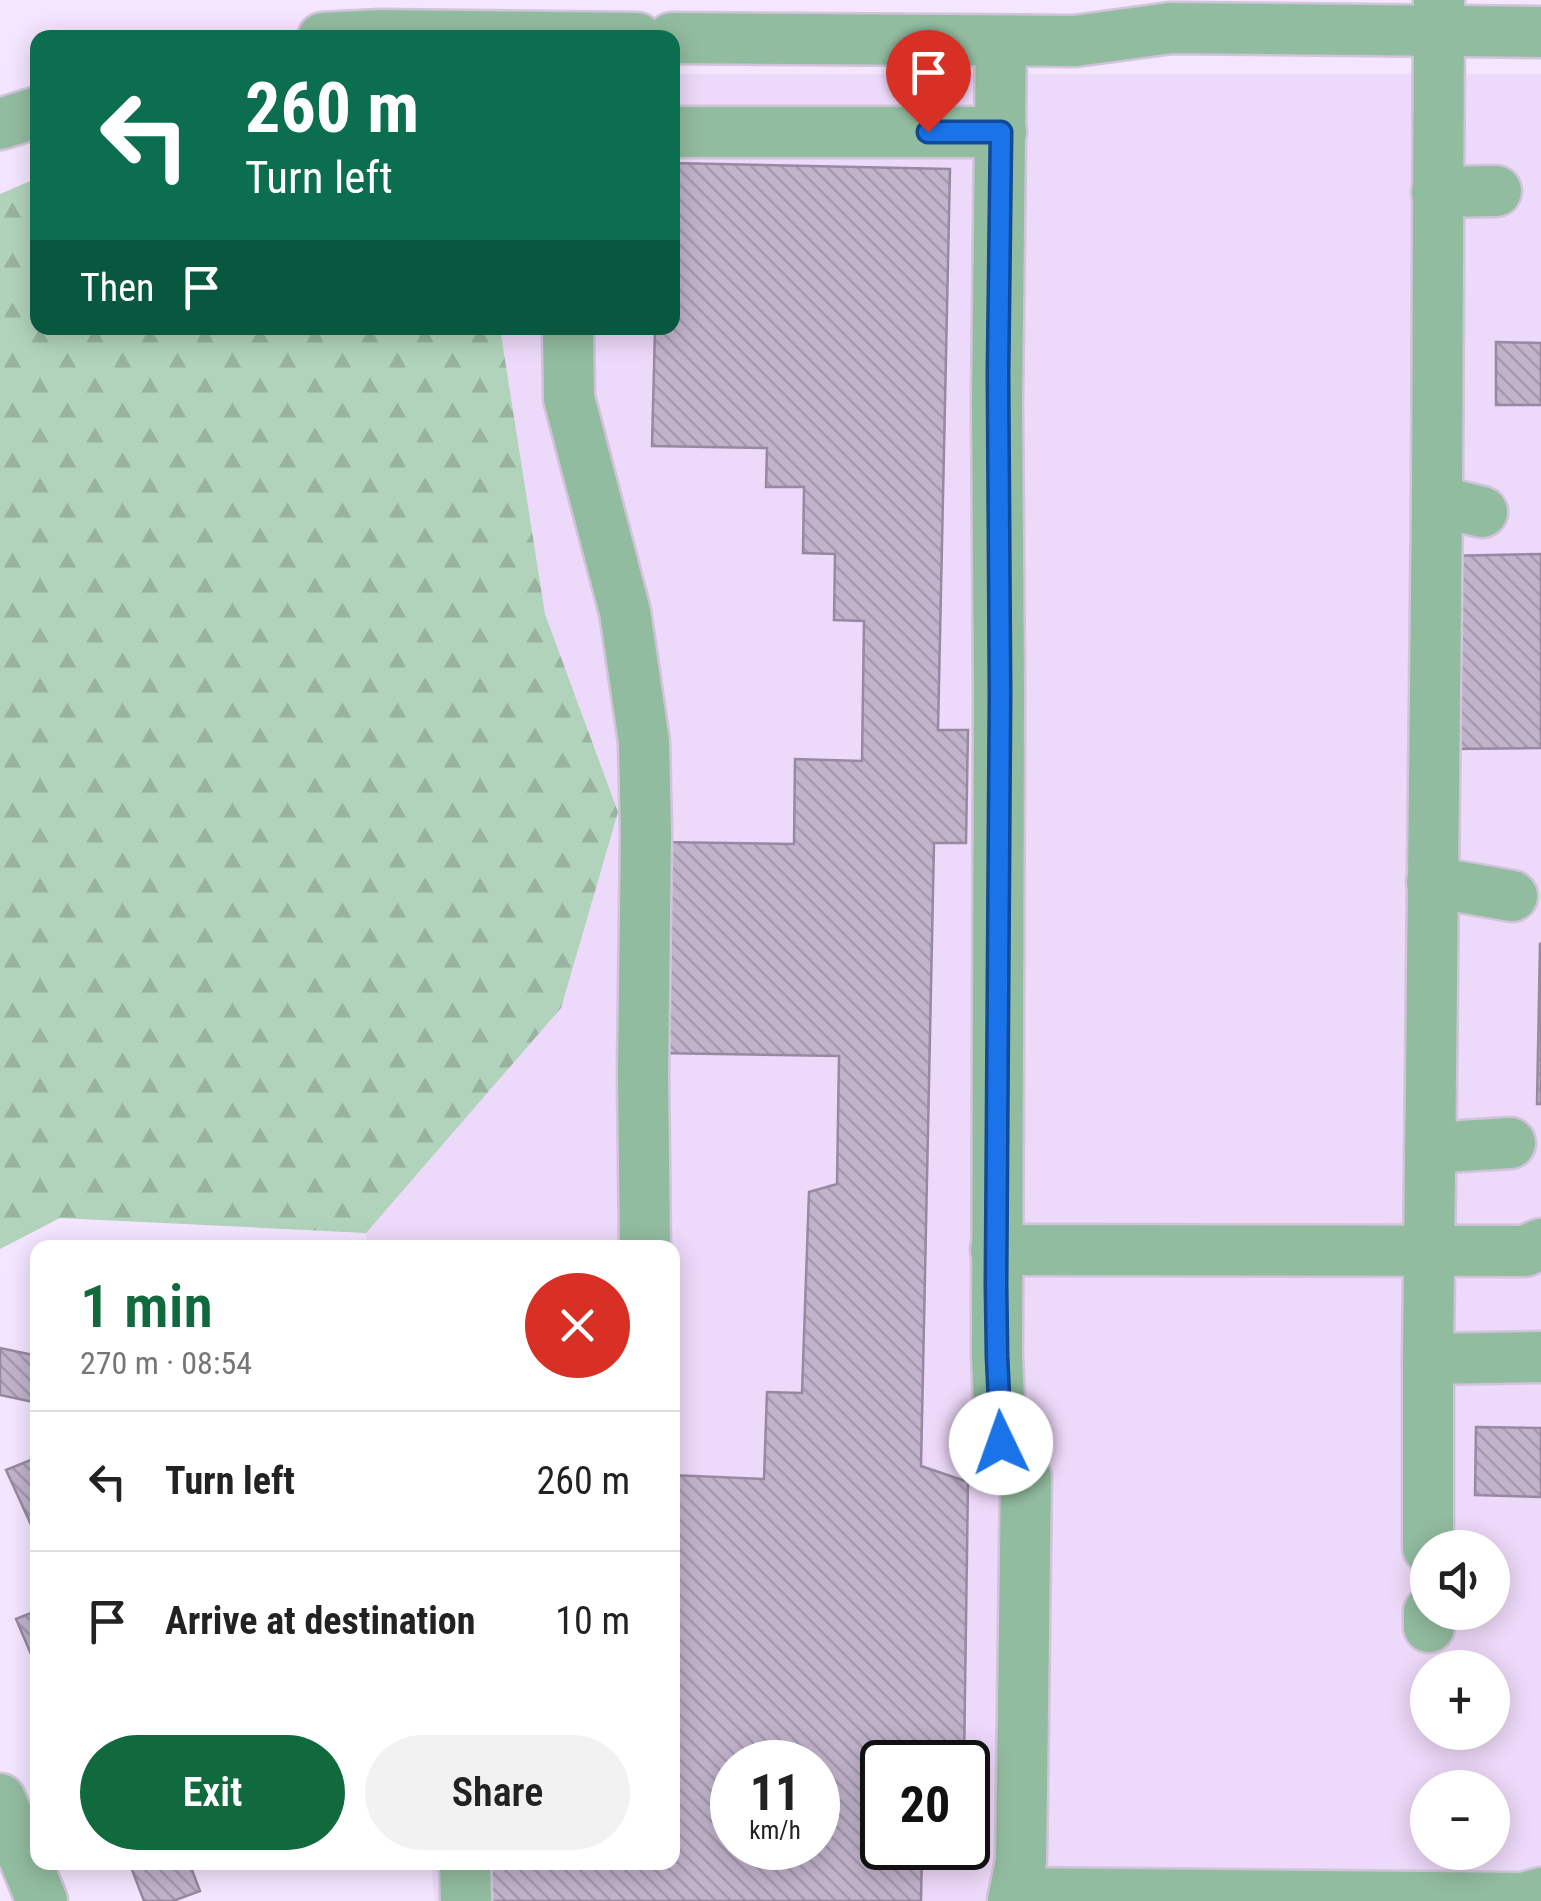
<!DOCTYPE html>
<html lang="en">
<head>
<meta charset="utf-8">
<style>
	:root { --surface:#fff; --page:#f2f2f2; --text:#222; --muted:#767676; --line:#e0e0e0; --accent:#116a3d }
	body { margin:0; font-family:"Roboto Condensed",sans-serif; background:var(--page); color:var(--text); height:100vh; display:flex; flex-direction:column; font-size:38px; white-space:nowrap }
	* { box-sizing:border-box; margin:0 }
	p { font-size:32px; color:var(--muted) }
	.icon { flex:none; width:55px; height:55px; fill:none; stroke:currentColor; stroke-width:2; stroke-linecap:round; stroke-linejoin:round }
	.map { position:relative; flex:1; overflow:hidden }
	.side { position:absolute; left:30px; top:1240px; width:650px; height:630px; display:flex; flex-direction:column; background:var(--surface); border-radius:20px; box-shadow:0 5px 25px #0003 }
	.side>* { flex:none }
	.hud { position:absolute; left:30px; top:30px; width:650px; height:305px; border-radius:20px; box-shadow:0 5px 25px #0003; background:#0b6e4f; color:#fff; overflow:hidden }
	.controls { position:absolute; left:1410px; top:1530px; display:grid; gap:20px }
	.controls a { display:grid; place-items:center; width:100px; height:100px; border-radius:50%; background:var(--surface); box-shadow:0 5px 25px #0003; font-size:50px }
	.speed { position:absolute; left:710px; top:1740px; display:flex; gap:20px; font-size:50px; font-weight:700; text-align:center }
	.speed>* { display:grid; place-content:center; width:130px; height:130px; border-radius:50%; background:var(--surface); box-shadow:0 5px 25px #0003; line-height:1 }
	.speed small { font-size:25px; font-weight:400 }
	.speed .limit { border:5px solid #111; border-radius:15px; background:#fff; color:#111 }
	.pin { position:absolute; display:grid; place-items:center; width:85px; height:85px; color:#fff; margin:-102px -42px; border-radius:50% 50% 50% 0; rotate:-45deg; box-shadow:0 0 10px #0007 }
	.pin .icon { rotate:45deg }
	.me { position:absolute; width:110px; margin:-55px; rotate:357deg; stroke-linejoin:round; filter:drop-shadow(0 0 8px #0008) }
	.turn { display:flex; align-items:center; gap:35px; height:210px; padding:0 50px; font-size:45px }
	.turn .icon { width:130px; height:130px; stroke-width:2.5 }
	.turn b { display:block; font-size:70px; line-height:85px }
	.then { display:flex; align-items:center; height:95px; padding:0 50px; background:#0003; gap:20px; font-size:38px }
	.round { display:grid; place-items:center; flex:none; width:105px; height:105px; border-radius:52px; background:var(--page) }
	.head { display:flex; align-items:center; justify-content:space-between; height:170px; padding:0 50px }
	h1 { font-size:60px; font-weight:600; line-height:75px; color:var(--accent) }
	.cta { display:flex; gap:20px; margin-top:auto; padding:20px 50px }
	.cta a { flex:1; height:115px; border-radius:60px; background:var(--accent); color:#fff; font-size:40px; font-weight:600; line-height:115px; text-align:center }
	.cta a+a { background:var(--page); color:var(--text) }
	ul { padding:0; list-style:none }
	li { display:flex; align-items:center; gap:30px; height:140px; padding:0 50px; border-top:2px solid var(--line) }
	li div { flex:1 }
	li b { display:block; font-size:38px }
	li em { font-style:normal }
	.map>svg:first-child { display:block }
	.built { fill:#edd9f9; fill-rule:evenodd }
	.forest { fill:url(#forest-firs) }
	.building { fill:url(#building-back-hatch); stroke:#9789a0; stroke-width:2.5; fill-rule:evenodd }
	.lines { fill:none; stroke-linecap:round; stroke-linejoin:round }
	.minor-casing { stroke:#d1c4da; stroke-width:55 }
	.minor { stroke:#92bc9f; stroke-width:50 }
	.route-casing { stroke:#114b97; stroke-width:25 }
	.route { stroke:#1a73e8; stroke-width:18 }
</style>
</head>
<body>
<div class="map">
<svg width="1541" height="1901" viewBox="0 0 1541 1901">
	<defs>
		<pattern id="forest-firs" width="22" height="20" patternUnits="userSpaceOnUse" patternTransform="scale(2.5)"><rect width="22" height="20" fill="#b1d3bb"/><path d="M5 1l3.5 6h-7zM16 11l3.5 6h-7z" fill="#98b4a0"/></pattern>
		<pattern id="building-back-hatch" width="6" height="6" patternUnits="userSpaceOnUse" patternTransform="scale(2.5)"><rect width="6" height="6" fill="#c1b3cb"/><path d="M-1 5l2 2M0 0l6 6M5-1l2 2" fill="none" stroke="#a599ae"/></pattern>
	</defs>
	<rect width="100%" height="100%" fill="#f5e6ff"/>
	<path class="built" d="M673,74H1541V1901H435L431,1863L672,1862V1248H368L366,1233L445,1139L618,812L545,614L500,328H672ZM1428,1548H1492V1612H1428ZM1428,1668H1492V1732H1428ZM732,1762H818V1848H732ZM882,1762H968V1848H882ZM1428,1788H1492V1852H1428Z"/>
	<path class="forest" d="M37,178L38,328H500L545,614L618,812L561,1008L366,1233L60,1218L0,1249V194Z"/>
	<g class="building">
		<path d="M672,163L950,169L938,730H968L966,843H934L921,1466L968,1482L964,1762H882V1848H922L921,1901H471L472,1862H672V1475L764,1479L767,1392L802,1393L809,1192L837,1184L839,1056L656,1053L658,842L794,844L795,759L862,761L864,621L834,620L835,554L803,553L804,487H766L767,448L652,446L655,328H672ZM732,1762H818V1848H732Z"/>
		<path d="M1496,342L1541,343V405H1496Z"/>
		<path d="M1541,554V748L1447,749L1443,556Z"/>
		<path d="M1540,944H1541V1104H1537Z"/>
		<path d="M0,1348L38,1356V1403L0,1395Z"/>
		<path d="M1476,1427L1541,1428V1497L1475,1495Z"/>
		<path d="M38,1457V1540L6,1470Z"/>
		<path d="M38,1610V1652L31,1654L16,1619Z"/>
		<path d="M129,1862H189L200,1891L173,1901H144Z"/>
	</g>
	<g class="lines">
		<defs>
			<g id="minor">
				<path d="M1439,0L1437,501L1428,1359L1541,1357"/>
				<path d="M323,38L380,35L637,38"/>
				<path d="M672,38L1075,41L1171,28L1541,32"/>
				<path d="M1001,41L997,402L999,694L997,1356L1001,1443L1026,1478L1021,1861L1013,1901"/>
				<path d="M0,124L38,112"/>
				<path d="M672,132H1001"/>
				<path d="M1437,192L1496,191"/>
				<path d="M568,328L569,398L625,612L644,742L646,833L643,1074L645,1248"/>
				<path d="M1437,501L1482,512"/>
				<path d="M1432,882L1512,896"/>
				<path d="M1430,1148L1510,1143"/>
				<path d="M996,1250L1525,1251L1541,1244"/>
				<path d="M1428,1548V1359"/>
				<path d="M1429,1612V1627"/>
				<path d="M0,1799L42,1901"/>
				<path d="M465,1862L466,1901"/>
				<path d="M1015,1893L1523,1898L1541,1893"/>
			</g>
		</defs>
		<use href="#minor" class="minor-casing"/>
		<use href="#minor" class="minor"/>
	</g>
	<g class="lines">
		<defs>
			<path id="route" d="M928,132H1001L998,373L1000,694L996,1285L997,1356L1001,1443"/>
		</defs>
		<use href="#route" class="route-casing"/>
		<use href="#route" class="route"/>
	</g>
</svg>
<div class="controls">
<a><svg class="icon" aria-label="sound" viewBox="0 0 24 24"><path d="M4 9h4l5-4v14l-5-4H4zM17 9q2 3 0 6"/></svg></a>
<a>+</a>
<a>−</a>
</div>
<div class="speed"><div>11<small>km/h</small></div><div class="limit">20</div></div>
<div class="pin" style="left:928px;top:132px;background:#d93025"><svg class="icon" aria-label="arrive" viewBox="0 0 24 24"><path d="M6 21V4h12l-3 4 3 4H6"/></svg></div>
<svg class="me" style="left:1001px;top:1443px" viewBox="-20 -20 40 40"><circle r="19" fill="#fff"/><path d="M0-13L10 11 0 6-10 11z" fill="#1a73e8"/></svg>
<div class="hud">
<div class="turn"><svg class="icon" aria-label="left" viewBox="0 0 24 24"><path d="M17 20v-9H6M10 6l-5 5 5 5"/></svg><div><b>260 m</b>Turn left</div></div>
<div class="then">Then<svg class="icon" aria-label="arrive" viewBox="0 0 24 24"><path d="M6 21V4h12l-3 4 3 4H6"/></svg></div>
</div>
<section class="side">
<div class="head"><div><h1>1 min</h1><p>270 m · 08:54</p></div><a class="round" style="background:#d93025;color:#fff"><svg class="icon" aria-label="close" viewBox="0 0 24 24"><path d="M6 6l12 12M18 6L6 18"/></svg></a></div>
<ul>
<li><svg class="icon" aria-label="left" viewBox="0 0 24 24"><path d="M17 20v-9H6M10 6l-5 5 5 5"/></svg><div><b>Turn left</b></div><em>260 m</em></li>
<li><svg class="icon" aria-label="arrive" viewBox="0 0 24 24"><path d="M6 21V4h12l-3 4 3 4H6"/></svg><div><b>Arrive at destination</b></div><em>10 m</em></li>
</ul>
<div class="cta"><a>Exit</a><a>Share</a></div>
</section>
</div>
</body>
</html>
